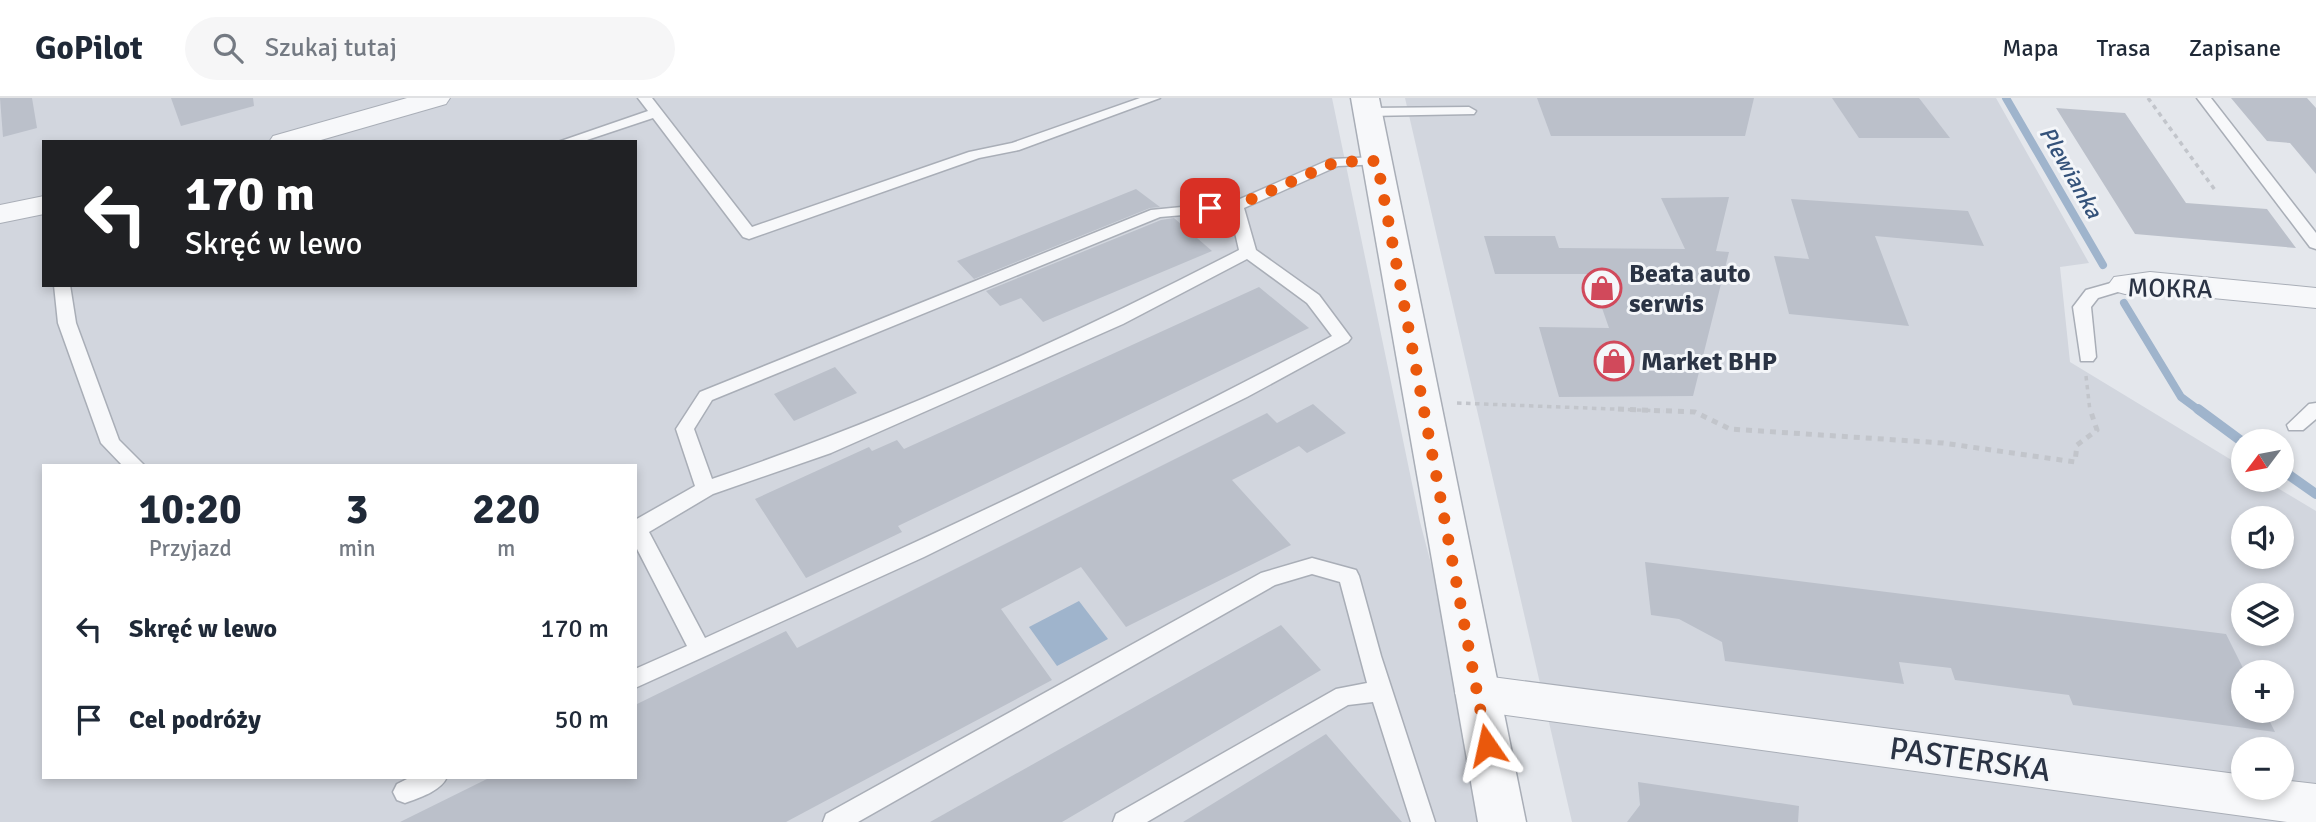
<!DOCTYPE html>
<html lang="pl">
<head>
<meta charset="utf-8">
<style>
	:root { --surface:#fff; --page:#f6f6f7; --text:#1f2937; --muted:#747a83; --line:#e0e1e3 }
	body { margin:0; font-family:Signika,sans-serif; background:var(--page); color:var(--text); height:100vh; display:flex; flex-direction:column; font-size:26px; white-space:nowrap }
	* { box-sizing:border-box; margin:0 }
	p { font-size:23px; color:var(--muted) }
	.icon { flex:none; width:38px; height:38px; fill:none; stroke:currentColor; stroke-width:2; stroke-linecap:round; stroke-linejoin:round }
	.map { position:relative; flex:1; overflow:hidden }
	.details { position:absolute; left:42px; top:366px; width:595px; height:315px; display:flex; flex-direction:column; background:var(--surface); border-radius:0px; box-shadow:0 4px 10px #0003 }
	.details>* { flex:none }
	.guide { position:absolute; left:42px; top:42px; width:595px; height:147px; border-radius:0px; box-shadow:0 4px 10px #0003; background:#202124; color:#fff; overflow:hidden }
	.needle { width:46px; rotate:238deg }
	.fabs { position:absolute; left:2231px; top:331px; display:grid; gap:14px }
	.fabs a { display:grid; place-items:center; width:63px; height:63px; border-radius:50%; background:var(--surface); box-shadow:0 4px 10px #0003; font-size:35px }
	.pin { position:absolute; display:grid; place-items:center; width:60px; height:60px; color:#fff; margin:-30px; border-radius:14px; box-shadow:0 4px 10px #0006 }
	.me { position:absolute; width:77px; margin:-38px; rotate:349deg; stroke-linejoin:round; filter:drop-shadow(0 0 5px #0008) }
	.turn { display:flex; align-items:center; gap:24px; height:147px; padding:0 28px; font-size:32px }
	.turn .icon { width:91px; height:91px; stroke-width:2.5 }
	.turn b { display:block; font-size:49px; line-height:60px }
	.eta { display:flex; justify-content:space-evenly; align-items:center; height:119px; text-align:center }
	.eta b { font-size:42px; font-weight:800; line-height:49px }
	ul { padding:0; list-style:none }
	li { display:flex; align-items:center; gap:21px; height:91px; padding:0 28px }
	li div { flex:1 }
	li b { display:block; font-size:26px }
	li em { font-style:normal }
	header { display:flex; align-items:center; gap:42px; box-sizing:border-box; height:98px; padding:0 35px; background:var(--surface); border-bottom:2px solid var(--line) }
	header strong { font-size:33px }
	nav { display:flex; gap:38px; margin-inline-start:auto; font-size:24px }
	.search { width:490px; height:63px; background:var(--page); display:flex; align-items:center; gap:18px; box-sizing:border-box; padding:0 24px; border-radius:38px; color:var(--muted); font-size:26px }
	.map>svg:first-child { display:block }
	.built { fill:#d2d6de; fill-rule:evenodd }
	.water { fill:#9fb4cc }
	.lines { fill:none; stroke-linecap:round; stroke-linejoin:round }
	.stream-far1 { stroke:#9fb4cc; stroke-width:8 }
	.stream { stroke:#9fb4cc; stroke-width:10 }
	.building { fill:#bbc0ca }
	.service-casing { stroke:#a9aeb7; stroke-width:3 }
	.minor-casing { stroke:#a9aeb7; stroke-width:2 }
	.tertiary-casing { stroke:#a9aeb7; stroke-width:3 }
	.path-far1 { stroke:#c2c5cb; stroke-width:3.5; stroke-dasharray:4.5 4.5; stroke-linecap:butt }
	.path { stroke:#c2c5cb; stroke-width:5; stroke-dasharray:6 6; stroke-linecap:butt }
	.service { fill:#f7f8fa; fill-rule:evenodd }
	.minor { fill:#f7f8fa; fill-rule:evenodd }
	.tertiary { fill:#f7f8fa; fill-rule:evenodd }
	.route { stroke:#ea580c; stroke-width:12; stroke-dasharray:0 21.6 }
	.labels { text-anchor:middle; stroke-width:6; stroke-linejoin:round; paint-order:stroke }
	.far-water-label { font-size:23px; font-style:italic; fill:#34527a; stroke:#f4f6f9 }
	.poi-label { font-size:26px; font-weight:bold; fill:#2b3445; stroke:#f4f6f9; text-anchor:start }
	.street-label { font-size:26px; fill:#2b3445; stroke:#f4f6f9 }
	.near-street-label { font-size:32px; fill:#2b3445; stroke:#f4f6f9 }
</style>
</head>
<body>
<header>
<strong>GoPilot</strong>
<div class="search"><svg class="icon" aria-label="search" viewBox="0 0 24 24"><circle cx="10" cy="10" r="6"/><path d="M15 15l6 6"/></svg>Szukaj tutaj</div>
<nav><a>Mapa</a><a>Trasa</a><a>Zapisane</a></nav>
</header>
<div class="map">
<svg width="2316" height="724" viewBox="0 0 2316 724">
	<rect width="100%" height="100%" fill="#e4e7ec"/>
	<g class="built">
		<path d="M0,0H1332L1420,424L1499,724H0ZM44,44H635V187H44ZM44,368H635V679H44Z"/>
		<path d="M1405,0H1996L2089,165L2060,169L2070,264L2243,369L2244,382H2264L2316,413V724H1572ZM2244,420H2282V458H2244ZM2244,497H2282V536H2244ZM2244,574H2282V612H2244ZM2244,651H2282V690H2244Z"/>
	</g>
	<path class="water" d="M1079,503L1108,541L1057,568L1029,529Z"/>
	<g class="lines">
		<g class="stream-far1">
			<path d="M2006,0L2103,167"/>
			<path d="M2124,205L2181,299L2200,313"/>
		</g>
		<g class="stream">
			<path d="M2198,311L2244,345"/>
			<path d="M2282,372L2316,396"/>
		</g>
	</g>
	<g class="building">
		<path d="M0,0H32L37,30L3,39Z"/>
		<path d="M171,0H253L254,8L181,28Z"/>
		<path d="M1537,0H1754L1745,38H1551Z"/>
		<path d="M1832,0H1919L1950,40H1859Z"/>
		<path d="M2231,0H2307L2316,10V76L2290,45L2267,43Z"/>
		<path d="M2056,10L2125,15L2186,105L2267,111L2296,150L2135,136Z"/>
		<path d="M1136,91L1160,109L1150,110L974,181L957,163Z"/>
		<path d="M1729,99L1716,153L1729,154L1693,298L1559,299L1539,229L1609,230L1590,176H1495L1484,138H1555L1559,150L1685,151L1661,100Z"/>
		<path d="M1791,101L1968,113L1984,148L1875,138L1909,228L1789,216L1774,158L1809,161Z"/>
		<path d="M1174,120L1212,153L1043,224L1021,200L1000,208L986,193L1161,122Z"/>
		<path d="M1259,189L1309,230L898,428L902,434L806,480L755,401L869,349L872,353L897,342L904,351Z"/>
		<path d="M835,269L857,295L794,323L774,296Z"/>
		<path d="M1313,306L1346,335L1307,355L1299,348L1232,382L1291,447L1126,529L1081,469L1001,511L1052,582L786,724H400L491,679H635V607L786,533L797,550L1267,315L1277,325Z"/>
		<path d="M1645,464L2226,536L2245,574L2244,612H2264L2275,634L2073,607L2069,597L1955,582L1951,570L1899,564L1904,586L1725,563L1722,544L1679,521L1651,517Z"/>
		<path d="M1281,527L1321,572L1062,724H930Z"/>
		<path d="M1326,636L1402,724H1183Z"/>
		<path d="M1638,684L1799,708L1798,724H1627L1640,707Z"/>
	</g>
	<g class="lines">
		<defs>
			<g id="service">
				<path d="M638,0H652L752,129L969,54L1012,45L1140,0H1160L1019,52L979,60L749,141L743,139L653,20L581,44H558L648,13Z"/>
				<path d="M2197,0H2211L2316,135V151L2310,149Z"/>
				<path d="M1469,9L1476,13L1474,16L1368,18L1361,14L1368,10Z"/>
				<path d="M1377,59L1382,60L1384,63L1382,66L1338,68L1244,110L1256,152L1319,197L1351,240L1348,244L1247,299L924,459L635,590V571L687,548L635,447V422L695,388L676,331L700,294L1151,112L1233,104L1331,61ZM1230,113L1239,152C1069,240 894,319 712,381L694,331L712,302L1160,119ZM1247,161L1307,205L1332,238C1127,348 916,445 705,540L649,434L713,396L831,355L1123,226Z"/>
				<path d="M2125,181L2133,186L2131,190L2098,200L2091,209L2096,259L2093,263H2081L2073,209L2086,192Z"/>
				<path d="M54,187H70L76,225L119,342L145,368H123L101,345L58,225Z"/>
				<path d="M2316,305V321L2303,332H2289L2287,327L2309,306Z"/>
				<path d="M1312,460L1356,472L1359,478L1381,558L1435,724H1411L1373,604L1348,607L1147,724H1113L1116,716L1336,591L1367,585L1340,484L1312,476L1275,487L858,724H823L826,716L1261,475Z"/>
				<path d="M411,679H447C441,693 419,700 405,705L397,702L393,694L397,686Z"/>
			</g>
			<g id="minor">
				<path d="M407,0H450L446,6L314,44H269L273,38Z"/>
				<path d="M44,98V116L0,125V107Z"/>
				<path d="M2150,174L2316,190V210L2150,194L2125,196L2114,193L2109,186L2114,179Z"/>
				<path d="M1477,577L2244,677V690H2282V682L2316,686V724H2287L1477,613L1462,608L1455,595L1462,582Z"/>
			</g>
			<path id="tertiary" d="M1351,0H1379L1526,724H1478Z"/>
		</defs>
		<use href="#service" class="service-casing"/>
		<use href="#minor" class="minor-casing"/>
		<use href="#tertiary" class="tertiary-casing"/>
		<g class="path-far1">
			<path d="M2148,0L2215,92"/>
			<path d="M2086,278L2090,313"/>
			<path d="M1457,305L1664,313"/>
		</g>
		<path class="path" d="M1618,311L1695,314L1730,331L1943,345L2075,364L2077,347L2097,332L2090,311"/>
		<use href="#service" class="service"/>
		<use href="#minor" class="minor"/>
		<use href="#tertiary" class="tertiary"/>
	</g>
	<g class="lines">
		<path class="route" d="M1210,110L1236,108L1336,64L1377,63L1487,647"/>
	</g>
	<defs>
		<symbol id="shop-ring" viewBox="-11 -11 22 22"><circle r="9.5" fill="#f4f6f9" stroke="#d1495b" stroke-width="1.5"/><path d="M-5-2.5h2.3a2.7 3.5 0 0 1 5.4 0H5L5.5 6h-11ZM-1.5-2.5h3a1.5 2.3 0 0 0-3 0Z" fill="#d1495b"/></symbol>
	</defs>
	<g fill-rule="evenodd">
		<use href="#shop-ring" x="1580" y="168" width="44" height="44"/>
		<use href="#shop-ring" x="1592" y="241" width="44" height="44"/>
	</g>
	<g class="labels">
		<g class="far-water-label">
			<text transform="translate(2071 74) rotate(60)" y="8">Plewianka</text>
		</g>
		<g class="poi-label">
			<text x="1629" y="184">Beata auto<tspan x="1629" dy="30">serwis</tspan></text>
			<text x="1641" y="272">Market BHP</text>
		</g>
		<g class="street-label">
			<text transform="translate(2170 190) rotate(1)" y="9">MOKRA</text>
		</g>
		<g class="near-street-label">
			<text transform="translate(1970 661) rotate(8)" y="11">PASTERSKA</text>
		</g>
	</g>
</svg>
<div class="fabs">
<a><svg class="needle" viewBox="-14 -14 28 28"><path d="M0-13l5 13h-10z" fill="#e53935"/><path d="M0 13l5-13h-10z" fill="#747a83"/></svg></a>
<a><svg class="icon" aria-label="sound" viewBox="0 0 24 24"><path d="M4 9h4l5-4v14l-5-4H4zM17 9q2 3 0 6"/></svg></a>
<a><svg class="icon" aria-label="layers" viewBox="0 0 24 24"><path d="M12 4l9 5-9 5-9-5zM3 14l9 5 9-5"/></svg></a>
<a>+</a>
<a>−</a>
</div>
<div class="pin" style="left:1210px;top:110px;background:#d93025"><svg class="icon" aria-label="arrive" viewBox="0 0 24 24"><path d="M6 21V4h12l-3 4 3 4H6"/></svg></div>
<svg class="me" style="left:1487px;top:647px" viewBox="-20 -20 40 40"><path d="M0-17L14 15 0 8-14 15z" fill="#ea580c" stroke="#fff" stroke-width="4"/></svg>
<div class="guide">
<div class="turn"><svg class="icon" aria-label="left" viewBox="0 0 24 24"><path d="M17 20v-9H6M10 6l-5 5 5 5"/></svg><div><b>170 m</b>Skręć w lewo</div></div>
</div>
<section class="details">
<div class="eta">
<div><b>10:20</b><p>Przyjazd</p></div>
<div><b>3</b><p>min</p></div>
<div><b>220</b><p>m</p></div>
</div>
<ul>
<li><svg class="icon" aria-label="left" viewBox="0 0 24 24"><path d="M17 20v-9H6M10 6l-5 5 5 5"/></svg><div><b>Skręć w lewo</b></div><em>170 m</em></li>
<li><svg class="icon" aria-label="arrive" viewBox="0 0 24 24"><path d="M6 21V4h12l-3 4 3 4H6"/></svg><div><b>Cel podróży</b></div><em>50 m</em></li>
</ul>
</section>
</div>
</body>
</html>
